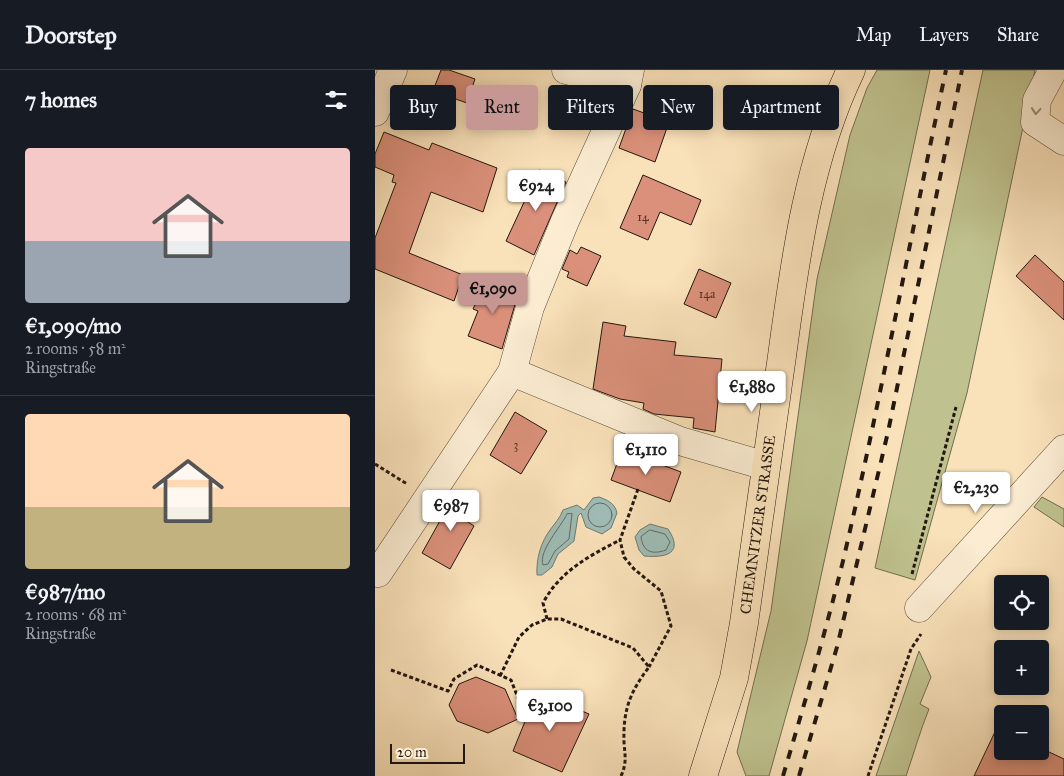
<!DOCTYPE html>
<meta charset="utf-8">
<style>
body{margin:0;font-family:"IM FELL Great Primer",serif;background:#242831;color:#f1f3f6;height:100vh;display:flex;flex-direction:column;font-size:19px;white-space:nowrap}
*{box-sizing:border-box;margin:0}
p{font-size:16px;color:#9ea1a6}
.icon{flex:none;width:28px;height:28px;fill:none;stroke:currentColor;stroke-width:2;stroke-linecap:round;stroke-linejoin:round}
.map{position:relative;flex:1;overflow:hidden}
.details{display:flex;flex-direction:column;background:#171b24;width:375px}
.details>*{flex:none}
.banner{position:absolute;left:15px;top:15px;width:475px;height:45px;display:flex;gap:10px}
.controls{position:absolute;left:619px;top:505px;display:grid;gap:10px}
.controls a{display:grid;place-items:center;width:55px;height:55px;border-radius:5px;background:#171b24;box-shadow:0 2px 12px #0003;font-size:25px}
.scale{position:absolute;left:15px;bottom:12px;width:75px;box-sizing:border-box;padding-left:5px;border:2px solid #241710;border-top:0;font-size:14px;line-height:18px;white-space:nowrap;color:#241710;-webkit-text-stroke:4px #fbecd2;paint-order:stroke}
.price{position:absolute;translate:-50% -42px;padding:0 11px;border-radius:5px;background:#fff;color:#222;font-size:16px;line-height:32px;filter:drop-shadow(0 1px 2px #0008)}
.price::after{content:'';position:absolute;left:50%;top:30px;width:15px;height:11px;margin-left:-8px;background:inherit;clip-path:polygon(0 0,100% 0,50% 100%)}
.price.current{background:#c59692;color:#111}
ul{padding:0;list-style:none}
li{display:grid;align-content:center;gap:10px;height:265px;padding:0 25px}
li+li{border-top:1px solid #363941}
li span{display:grid;place-items:center;height:155px;border-radius:5px;color:#555}
li>.icon{margin-inline-start:auto}
span .icon{width:90px;height:90px;fill:#fffc;stroke-width:1}
li b{font-size:21px}
h2{display:flex;justify-content:space-between;align-items:center;height:60px;padding:0 25px;font-size:21px}
.pill{padding:0 18px;border-radius:5px;background:#171b24;box-shadow:0 2px 12px #0003;font-size:18px;line-height:45px}
.pill.current{background:#c59692;color:#111}
header{display:flex;align-items:center;gap:30px;box-sizing:border-box;height:70px;padding:0 25px;background:#171b24;border-bottom:1px solid #363941}
header strong{font-size:24px}
nav{display:flex;gap:28px;margin-inline-start:auto;font-size:18px}
main{display:flex;flex:1;min-height:0}
.map>svg:first-child{display:block}
.green{fill:#bfc28e;stroke:#726c4f}
.water{fill:#9fbcb5;stroke:#6e7a73}
.lines{fill:none;stroke-linecap:round;stroke-linejoin:round}
.shore{stroke:#626a62;stroke-width:1}
.building{fill:#da907a;stroke:#241710}
.minor-casing{stroke:#594a3a;stroke-width:29}
.major-casing{stroke:#241710;stroke-width:29}
.path{stroke:#241710;stroke-width:3;stroke-dasharray:4 2.5;stroke-linecap:butt}
.minor{stroke:#fbecd2;stroke-width:28}
.major{stroke:#f9e1b9;stroke-width:28}
.rail{stroke:#241710;stroke-width:4;stroke-dasharray:9 9;stroke-linecap:butt}
.oneway{stroke:#9a8c7b}
.labels{text-anchor:middle;dominant-baseline:central;stroke-width:4;stroke-linejoin:round;paint-order:stroke}
.number-label{font-size:12px;fill:#52352a}
.street-label{font-size:15px;fill:#241710;stroke:#fbecd2}
</style>
<header>
<strong>Doorstep</strong>
<nav><a>Map</a><a>Layers</a><a>Share</a></nav>
</header>
<main>
<section class="details">
<h2>7 homes<svg class="icon" aria-label="filters" viewBox="0 0 24 24"><path d="M4 7h16M4 17h16"/><circle cx="9" cy="7" r="2"/><circle cx="15" cy="17" r="2"/></svg></h2>
<ul>
<li><span style="background:linear-gradient(#f6c9c9 60%,#9aa5b1 0)"><svg class="icon" aria-label="home" viewBox="0 0 24 24"><path d="M3 11l9-7 9 7M6 9v11h12V9"/></svg></span><div><b>€1,090/mo</b><p>2 rooms · 58 m²</p><p>Ringstraße</p></div></li>
<li><span style="background:linear-gradient(#ffd9b3 60%,#c2b280 0)"><svg class="icon" aria-label="home" viewBox="0 0 24 24"><path d="M3 11l9-7 9 7M6 9v11h12V9"/></svg></span><div><b>€987/mo</b><p>2 rooms · 68 m²</p><p>Ringstraße</p></div></li>
</ul>
</section>
<div class="map">
<svg width="689" height="706" viewBox="0 0 689 706">
<rect width="100%" height="100%" fill="#f9e1b9"/>
<filter id="stains"><feTurbulence type="fractalNoise" baseFrequency=".004" numOctaves="4"/><feColorMatrix values="0 0 0 0 .2 0 0 0 0 .09 0 0 0 0 .02 0 0 0 .5 -.17"/></filter>
<radialGradient id="worn" r=".72"><stop offset=".6" stop-color="#630" stop-opacity="0"/><stop offset="1" stop-color="#630" stop-opacity=".3"/></radialGradient>
<!-- green -->
<g class="green">
<polygon points="502,0 555,0 432,571 394,706 371,706 362,682 396,541 442,209 475,65 492,18"/>
<polygon points="608,0 660,0 592,323 540,510 500,498"/>
<polygon points="667,427 689,439 689,457 659,437"/>
<path d="M544 581 556 607 545 634 554 639C545 661 539 683 531 706H501Z"/>
</g>
<!-- water -->
<g class="water">
<path d="M224 427C232 430 240 433 242 443L236 458 227 464 211 457 206 443 203 446 199 471 183 484 177 497 167 505H162C161 489 166 472 175 460 180 453 185 448 188 440L202 435 209 440 218 428Z"/>
<path d="M275 454 293 459C309 483 292 488 269 486L264 480 260 467 265 460Z"/>
</g>
<g class="lines">
<!-- shore -->
<g class="shore">
<circle cx="225" cy="445" r="12"/>
<path d="M197 444 194 469 180 481 173 494 168 495C163 481 186 457 192 444Z"/>
<path d="M275 460 290 464 295 472 291 480C277 485 268 482 266 467Z"/>
</g>
</g>
<!-- building -->
<g class="building">
<polygon points="66,0 74,0 100,9 92,33 58,21"/>
<polygon points="258,39 294,52 280,92 244,78"/>
<polygon points="9,62 54,80 57,73 122,98 108,142 56,122 34,183 88,205 79,231 0,199 0,168 21,113 17,112 19,105 0,97 0,84"/>
<polygon points="164,100 191,112 159,185 131,171"/>
<polygon points="268,105 326,130 316,155 285,142 273,170 245,158"/>
<polygon points="206,177 226,186 212,216 192,207 194,202 187,199 195,180 202,184"/>
<polygon points="660,185 689,212 689,250 641,206"/>
<polygon points="324,199 356,213 341,248 309,234"/>
<polygon points="111,212 143,224 127,279 93,266 103,241 98,239"/>
<polygon points="228,252 251,256 249,266 301,272 299,285 347,289 340,362 318,358 319,348 279,344 268,339 269,333 245,329 218,319"/>
<polygon points="140,342 172,361 146,404 115,385"/>
<polygon points="247,380 306,402 295,432 236,410"/>
<polygon points="81,422 100,432 90,450 99,456 75,499 47,483"/>
<polygon points="101,607 130,619 143,649 113,663 82,651 74,635 84,614"/>
<polygon points="162,622 214,644 187,702 138,681"/>
<polygon points="628,645 628,681 672,681 689,689 689,706 599,706"/>
</g>
<g class="lines">
<defs>
<g id="minor">
<polyline points="191,0 252,15"/>
<polyline points="678,0 662,30 660,52 689,71"/>
<polyline points="0,42 18,0"/>
<polyline points="137,302 305,371 391,396"/>
<polyline points="3,503 137,302 155,237 190,151 252,15 255,0"/>
<polyline points="544,538 689,379"/>
</g>
<g id="major">
<path id="s1" d="M328 706 359 608 369 553C381 464 394 375 407 286 420 190 433 89 476 0"/>
</g>
</defs>
<!-- minor casing -->
<use href="#minor" class="minor-casing"/>
<!-- major casing -->
<use href="#major" class="major-casing"/>
<!-- path -->
<g class="path">
<polyline points="0,394 32,414"/>
<polyline points="263,419 245,470 249,487 259,499 286,521 296,556 274,597"/>
<polyline points="537,504 581,337"/>
<path d="M172 549 168 533C185 501 214 486 245 470"/>
<polyline points="16,600 73,621 79,609 102,595 136,610 145,633"/>
<path d="M125 606 144 567 157 555 172 549H186L258 578 274 597C255 622 248 640 249 672 250 686 252 693 246 706"/>
<polyline points="493,706 536,579 546,564"/>
</g>
<!-- minor -->
<use href="#minor" class="minor"/>
<!-- major -->
<use href="#major" class="major"/>
<!-- rail -->
<g class="rail">
<path d="M408 706C429 635 450 564 468 491 506 328 536 164 571 0"/>
<polyline points="424,706 462,577 513,362 587,0"/>
</g>
</g>
<!-- one-way arrows -->
<defs><path id="oneway-chevron" d="M-2-3.5L2.5 0L-2 3.5" fill="none" stroke-width="1.6" stroke-linecap="round" stroke-linejoin="round" transform="scale(1.25)"/></defs>
<use class="oneway" href="#oneway-chevron" transform="translate(661 41) rotate(95)"/>
<g class="labels">
<!-- number labels -->
<g class="number-label">
<text x="268" y="147">14</text>
<text x="332" y="224">14a</text>
<text x="141" y="375">3</text>
</g>
<!-- street labels -->
<g class="street-label">
<text stroke="none"><textPath href="#s1" startOffset="258">CHEMNITZER STRASSE</textPath></text>
</g>
</g>
<rect width="100%" height="100%" filter="url(#stains)"/>
<rect width="100%" height="100%" fill="url(#worn)"/>
</svg>
<div class="controls">
<a><svg class="icon" aria-label="locate" viewBox="0 0 24 24"><circle cx="12" cy="12" r="6"/><path d="M12 2v4M12 18v4M2 12h4M18 12h4"/></svg></a>
<a>+</a>
<a>−</a>
</div>
<div class="scale">20 m</div>
<b class="price" style="left:161px;top:142px">€924</b>
<b class="price current" style="left:118px;top:245px">€1,090</b>
<b class="price" style="left:377px;top:343px">€1,880</b>
<b class="price" style="left:271px;top:406px">€1,110</b>
<b class="price" style="left:601px;top:444px">€2,230</b>
<b class="price" style="left:76px;top:462px">€987</b>
<b class="price" style="left:175px;top:662px">€3,100</b>
<div class="banner">
<a class="pill">Buy</a>
<a class="pill current">Rent</a>
<a class="pill">Filters</a>
<a class="pill">New</a>
<a class="pill">Apartment</a>
</div>
</div>
</main>
